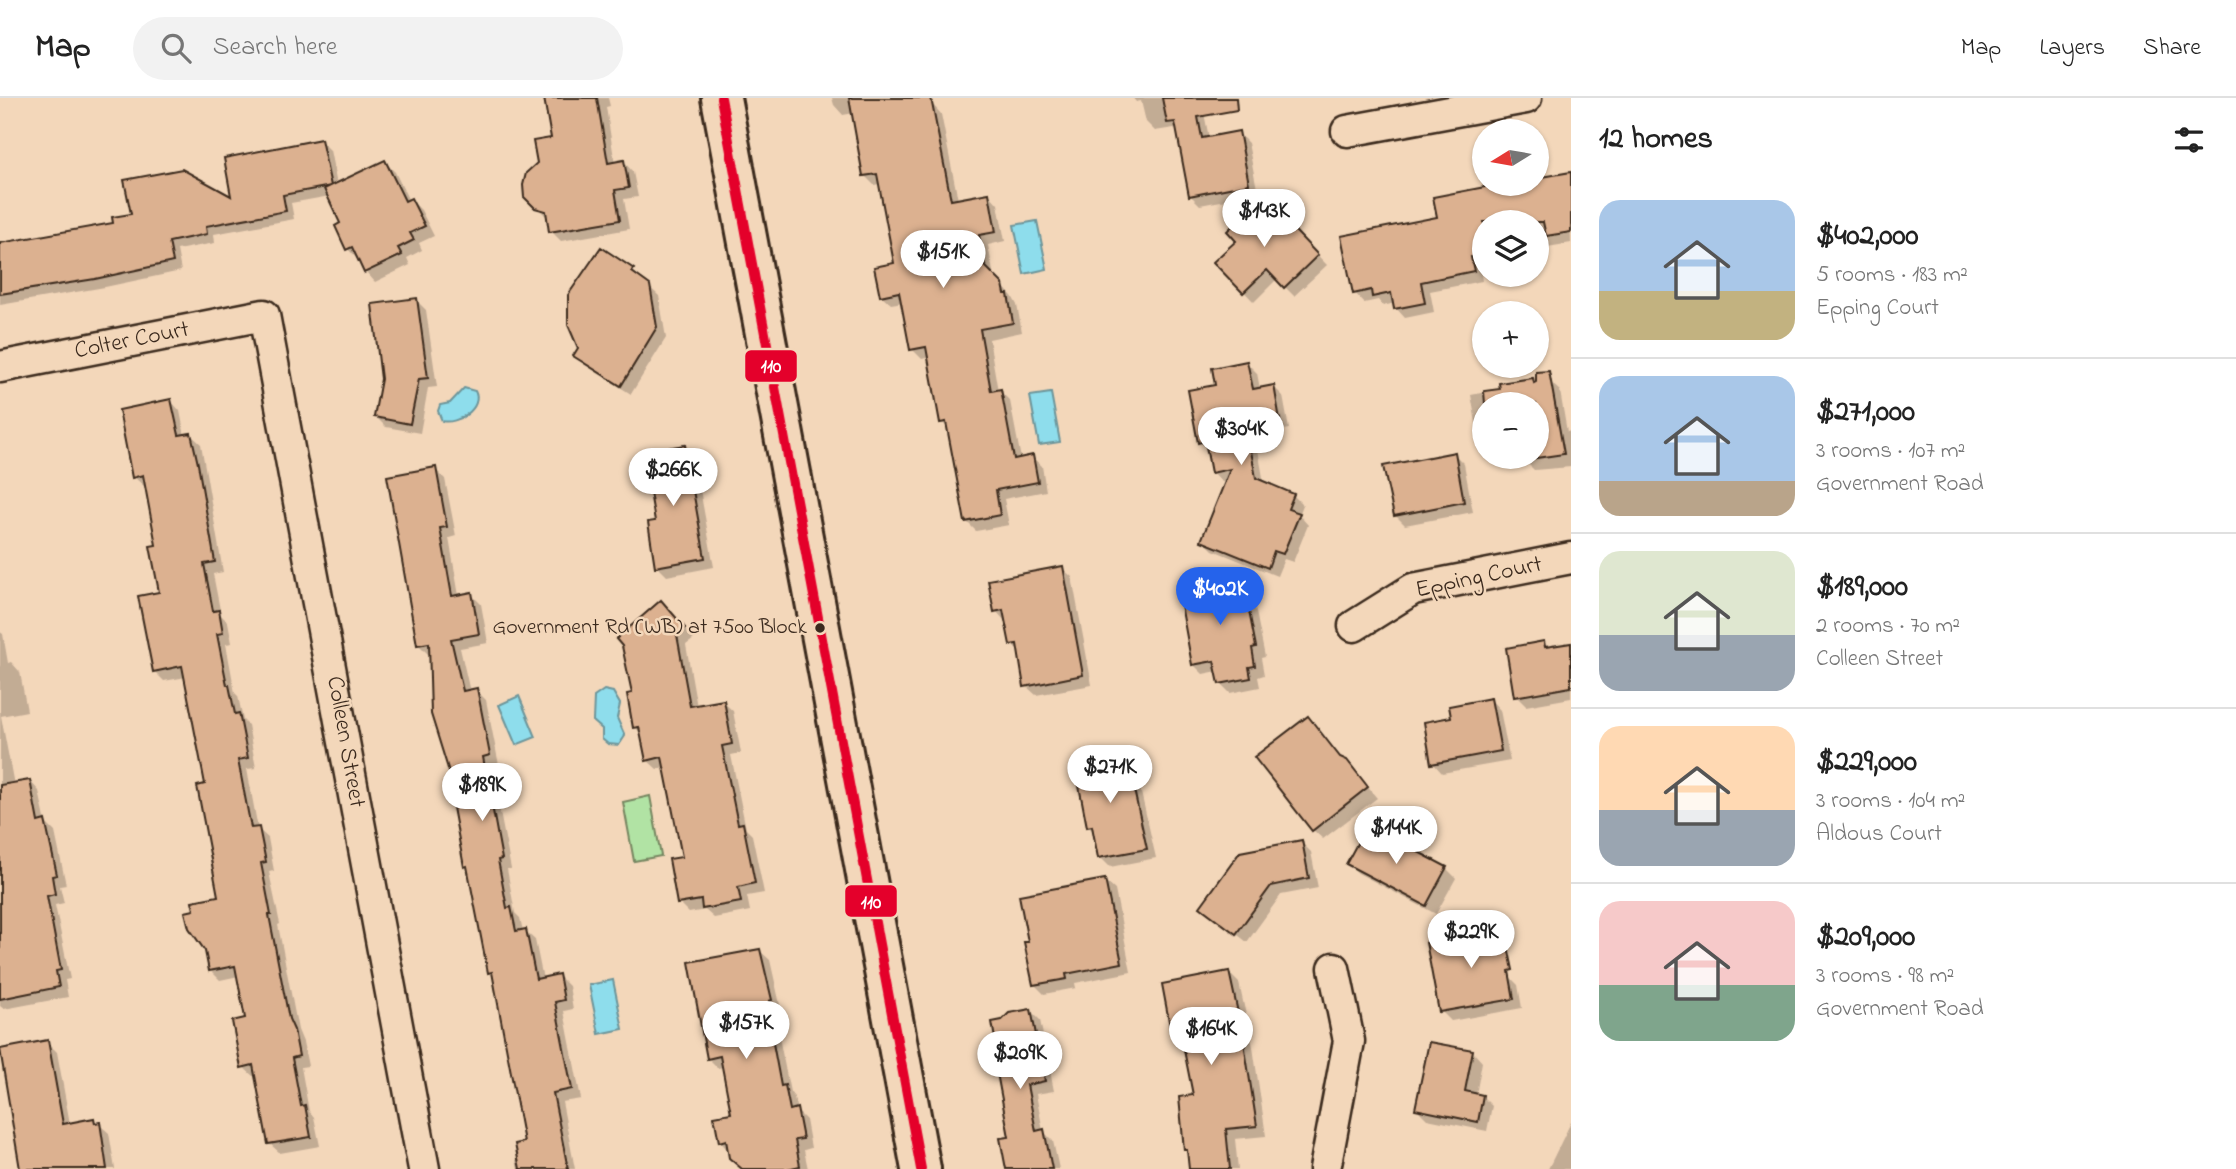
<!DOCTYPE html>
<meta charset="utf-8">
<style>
body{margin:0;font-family:"Indie Flower",sans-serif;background:#f2f2f2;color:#222;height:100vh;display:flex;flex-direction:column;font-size:26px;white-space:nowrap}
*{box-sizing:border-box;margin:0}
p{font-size:23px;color:#767676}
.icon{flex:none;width:38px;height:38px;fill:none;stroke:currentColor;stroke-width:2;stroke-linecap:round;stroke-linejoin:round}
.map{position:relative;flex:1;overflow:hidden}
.sheet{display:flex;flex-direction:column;background:#fff;width:665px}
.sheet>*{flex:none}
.needle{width:46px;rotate:259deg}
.tools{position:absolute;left:1472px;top:21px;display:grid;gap:14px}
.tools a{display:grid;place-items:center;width:77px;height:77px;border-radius:50%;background:#fff;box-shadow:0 2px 5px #0004;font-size:35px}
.price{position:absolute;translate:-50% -60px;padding:0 16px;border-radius:24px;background:#fff;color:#222;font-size:23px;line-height:46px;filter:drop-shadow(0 2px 4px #0008)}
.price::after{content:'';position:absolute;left:50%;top:42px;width:21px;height:16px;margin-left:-10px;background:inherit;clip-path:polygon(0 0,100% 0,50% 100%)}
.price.active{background:#2563eb;color:#fff}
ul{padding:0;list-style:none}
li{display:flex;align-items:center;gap:21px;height:175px;padding:0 28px}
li+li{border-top:2px solid #e0e0e0}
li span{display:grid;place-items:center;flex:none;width:196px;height:140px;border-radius:21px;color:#555}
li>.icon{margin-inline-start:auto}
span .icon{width:84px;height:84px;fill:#fffc;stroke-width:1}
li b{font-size:30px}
h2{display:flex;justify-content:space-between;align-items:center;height:84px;padding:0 28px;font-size:30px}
header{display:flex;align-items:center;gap:42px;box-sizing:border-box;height:98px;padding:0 35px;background:#fff;border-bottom:2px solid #e0e0e0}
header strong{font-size:33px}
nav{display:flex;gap:38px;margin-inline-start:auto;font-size:24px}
.search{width:490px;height:63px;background:#f2f2f2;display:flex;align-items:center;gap:18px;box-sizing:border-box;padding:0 24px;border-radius:38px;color:#767676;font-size:26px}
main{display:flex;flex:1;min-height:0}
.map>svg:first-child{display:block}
.green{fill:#b1e3a4;stroke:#768661;stroke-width:2}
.water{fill:#8eddec;stroke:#6d959a;stroke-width:2}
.shadow{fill:#0003}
.building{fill:#dcb190;stroke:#3b2a1e;stroke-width:2}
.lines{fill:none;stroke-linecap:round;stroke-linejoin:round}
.street-casing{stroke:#3b2a1e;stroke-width:35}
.secondary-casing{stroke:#3b2a1e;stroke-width:44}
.street{stroke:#f3d7ba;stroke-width:30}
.secondary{stroke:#f3d7ba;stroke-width:38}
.bus-1-casing{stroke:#f3d7ba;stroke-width:16}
.bus-1{stroke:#e4002b;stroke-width:10}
.bus-dot{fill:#3b2a1e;stroke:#f3d7ba;stroke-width:2.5}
.labels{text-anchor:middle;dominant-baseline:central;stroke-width:5;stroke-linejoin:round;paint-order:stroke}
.bus-label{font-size:22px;fill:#3b2a1e;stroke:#f3d7ba;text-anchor:end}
.street-label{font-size:24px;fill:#3b2a1e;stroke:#f3d7ba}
.line-badge{stroke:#f3d7ba;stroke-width:2.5}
.badge-label{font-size:19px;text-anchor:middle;font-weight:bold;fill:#fff}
</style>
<header>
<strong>Map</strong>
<div class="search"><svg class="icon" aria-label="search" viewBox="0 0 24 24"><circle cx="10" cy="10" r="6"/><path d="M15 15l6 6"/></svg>Search here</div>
<nav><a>Map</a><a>Layers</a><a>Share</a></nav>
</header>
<main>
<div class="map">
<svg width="1571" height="1071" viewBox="0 0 1571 1071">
<rect width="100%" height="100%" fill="#f3d7ba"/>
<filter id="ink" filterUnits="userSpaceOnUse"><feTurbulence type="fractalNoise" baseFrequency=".0143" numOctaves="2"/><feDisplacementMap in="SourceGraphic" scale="14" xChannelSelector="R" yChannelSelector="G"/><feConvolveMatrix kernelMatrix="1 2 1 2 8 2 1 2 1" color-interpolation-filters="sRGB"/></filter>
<g filter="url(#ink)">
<!-- green -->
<polygon class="green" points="650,698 661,758 634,763 623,704"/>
<!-- water -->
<g class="water">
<polygon points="1037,123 1047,171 1024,176 1014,127"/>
<path d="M464 290 475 293C484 310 457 327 442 323L438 313 440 307 450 305Z"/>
<polygon points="1051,295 1060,344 1039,347 1030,298"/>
<polygon points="604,592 613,594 620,606 617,620 625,638 619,647 608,646 602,641 602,631 593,623 594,599"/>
<polygon points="519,598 536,639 516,647 499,607"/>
<polygon points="613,882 623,931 599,936 589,887"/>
</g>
<!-- shadow -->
<g class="shadow">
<polygon points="544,0 608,0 610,8 606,9 615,66 624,64 633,74 638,99 624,101 629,131 561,143 551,133 548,120 526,98 539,66 553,41"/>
<polygon points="832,0 931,0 933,7 941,16 958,102 989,96 998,106 1005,143 988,147 994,179 1012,198 1017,207 1022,234 989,241 998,293 1000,293 1010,303 1021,361 1032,359 1042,368 1046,393 1004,401 1009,427 976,433 966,423 950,332 942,324 930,259 922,261 912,251 903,204 891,206 881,197 896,167 880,86 874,87 865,78 854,15 843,17 834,7"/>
<polygon points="1133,0 1201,0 1209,40 1238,35 1248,45 1258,96 1200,107 1190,97 1179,34 1174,30 1155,33 1146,24 1141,3 1136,4"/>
<polygon points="321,43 330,52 337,87 385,64 395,74 409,103 411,102 421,112 434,138 419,145 422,152 407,160 410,167 375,184 366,174 359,160 357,161 348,151 343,126 330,98 291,105 294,121 214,136 215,145 177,152 181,173 105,189 0,207 0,147 115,127 234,101"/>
<polygon points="1569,76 1571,145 1536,151 1536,124 1484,124 1484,168 1480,168 1482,183 1430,193 1434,214 1405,220 1396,210 1395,205 1383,208 1378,202 1364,205 1355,195 1439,120 1485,90 1513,86 1536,86"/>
<polygon points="1263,101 1327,167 1294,198 1277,181 1254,204 1216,164 1238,143"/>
<polygon points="602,151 633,173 659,198 666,240 631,296 585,267 575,258 580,250"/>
<polygon points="416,202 426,212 437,289 428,290 420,335 386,329 376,319"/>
<polygon points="1247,265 1257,275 1260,291 1273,288 1283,298 1289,331 1261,336 1263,345 1257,346 1264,385 1293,397 1303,407 1299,417 1308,427 1293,464 1284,461 1277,478 1213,452 1203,442 1228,383 1222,384 1213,374 1209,353 1200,344 1217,289"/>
<polygon points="1532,281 1537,286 1550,284 1560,293 1567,334 1571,333 1571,369 1534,372 1524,362 1524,359 1536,359 1536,306 1484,306 1484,351 1480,347 1471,297 1502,291"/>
<polygon points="171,303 180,313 185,338 191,337 201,346 223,474 213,476 221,517 228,524 232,545 226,546 235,595 238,598 243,622 248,627 256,670 247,671 258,731 268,740 274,773 269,774 280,826 278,827 298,932 303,944 308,968 301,969 309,1013 314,1019 320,1048 280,1055 270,1046 257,978 253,978 243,969 247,922 239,878 220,882 210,872 220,800 207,688 186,579 164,583 154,573 161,495 158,449 147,388 144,388 134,379"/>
<polygon points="684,349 694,358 714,469 667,478 657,468 657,424"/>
<polygon points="1454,356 1464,366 1473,414 1405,427 1395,417"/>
<polygon points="435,371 445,381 456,438 449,440 459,498 471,496 481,506 488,545 460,550 470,594 476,592 486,602 499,667 491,668 511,771 507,771 515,815 520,820 523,833 525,833 535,842 543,881 559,878 569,888 573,911 564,913 581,1001 562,1004 575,1071 518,1071 516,1062 520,1061 526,1046 494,878 490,874 469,771 466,768 461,705 431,556 428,556 418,546"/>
<polygon points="1062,470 1072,479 1092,587 1036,597 1026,588 1020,555 1011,546 1005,523 996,513"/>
<polygon points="1242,479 1251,489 1265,559 1261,560 1264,577 1258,579 1260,589 1230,595 1220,585 1218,573 1203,576 1194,567"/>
<polygon points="671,514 694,541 686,547 697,609 723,604 733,613 741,655 731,657 746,731 752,737 764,795 747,798 750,813 714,820 705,812 689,815 679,805 684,760 666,670 657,671 647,662 643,637 635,629 634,596"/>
<polygon points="0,534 3,536 8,565 11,564 20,574 27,613 1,618 14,687 30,683 39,693 46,725 55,734 66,787 60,788 64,805 55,807 70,881 65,882 68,899 4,911 0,908"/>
<polygon points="1543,545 1549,550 1571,547 1571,600 1526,608 1516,598"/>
<polygon points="1491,602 1500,612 1510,663 1442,675 1433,665 1453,621"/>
<polygon points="1308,620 1377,700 1323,741 1313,732"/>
<polygon points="1119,655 1129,665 1132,682 1140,690 1156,760 1110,769 1100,759 1095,735 1088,728"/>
<polygon points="1301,744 1311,754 1318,790 1281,797 1247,844 1202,809"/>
<polygon points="1348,766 1446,770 1456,780 1436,816 1358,775"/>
<polygon points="1105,783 1115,792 1131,874 1075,885 1076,890 1044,896 1034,886"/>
<polygon points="760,853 770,862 781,911 778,912 782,933 778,934 790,994 794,999 797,1013 806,1022 811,1050 804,1052 808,1071 743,1071 720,1043 733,1016 723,969 718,970 708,960"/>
<polygon points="1229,875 1239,885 1253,949 1266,1038 1235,1041 1238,1071 1191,1071 1189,1054 1186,1051 1195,999 1183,943 1173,933"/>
<polygon points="1508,877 1518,887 1522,910 1451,923 1441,913"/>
<polygon points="1030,912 1040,922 1054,993 1036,996 1043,1033 1053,1043 1059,1071 1007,1071 1011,1040 1003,976 1003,923"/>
<polygon points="47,944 57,954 70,1026 94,1022 109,1035 115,1071 21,1071"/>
<polygon points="1473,954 1482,964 1476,997 1482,998 1492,1008 1487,1033 1427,1021 1417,1011"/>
<polygon points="1571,1024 1571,1071 1548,1071"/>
</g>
<!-- building -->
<g class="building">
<polygon points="544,0 597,0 608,65 624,62 629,90 615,92 620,122 549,134 546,113 535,110 524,99 523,87 526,75 537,65 533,43 551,40"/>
<polygon points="849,0 931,0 951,102 989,95 996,134 979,137 985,168 1003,186 1005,196 1008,196 1013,225 980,231 991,293 1001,291 1014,361 1033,357 1038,384 996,392 1000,417 965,424 946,324 940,325 926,249 910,252 899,194 880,198 874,169 894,165 877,76 863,78"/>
<polygon points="1162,0 1236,0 1237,12 1198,19 1202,40 1239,33 1249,86 1189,98 1175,24 1167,25"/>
<polygon points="321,41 331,88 283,97 286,113 206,128 207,136 169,144 173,164 95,181 0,196 0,145 113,125 112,119 131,116 124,82 182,71 231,98 224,60"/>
<polygon points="385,62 405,103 411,100 425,128 410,135 414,142 398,150 402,157 364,175 352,149 346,152 335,128 340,125 324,91"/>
<polygon points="1571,74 1571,134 1546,138 1543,124 1484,124 1484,156 1471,159 1474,173 1421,184 1425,205 1394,211 1391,195 1372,199 1371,192 1353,196 1341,138 1437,119 1433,99 1485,89 1484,86 1536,86 1536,80"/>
<polygon points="1263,99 1318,157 1284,190 1267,172 1243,195 1213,164 1236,143 1227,133"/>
<polygon points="601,149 634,171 632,174 650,187 657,229 621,288 573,258 578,250 568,227 568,197"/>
<polygon points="417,200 428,280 419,281 410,326 374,319 381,281 372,206"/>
<polygon points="1247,263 1253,291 1274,287 1280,322 1253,327 1254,335 1248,337 1256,380 1294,396 1288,411 1300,415 1283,456 1274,453 1268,470 1201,443 1230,371 1211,375 1205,343 1198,345 1188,292 1215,287 1212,270"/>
<polygon points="1549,273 1564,356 1536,360 1536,306 1485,306 1484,293 1500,291 1499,285 1533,280 1534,285 1536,284 1536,274"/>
<polygon points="171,301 179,337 191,335 198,366 215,464 204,466 213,513 219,512 223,535 217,536 227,587 229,587 235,616 239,615 248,660 238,662 251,730 259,729 266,764 261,765 271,817 269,817 289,921 294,932 299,958 292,960 301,1008 305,1007 311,1039 268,1046 253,967 241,970 232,923 245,920 235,868 209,873 205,853 189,830 185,814 194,812 192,803 218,798 197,688 205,686 182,568 153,574 138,498 159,494 150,448 156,447 143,377 132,380 119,312"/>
<polygon points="685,347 705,460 655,469 648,424 655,423 643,354"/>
<polygon points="1455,354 1464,404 1394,418 1383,368"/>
<polygon points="436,369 447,429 440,430 452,498 472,494 479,536 451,541 463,593 477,590 490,657 483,659 502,761 498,762 507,810 511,809 516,833 526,831 536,881 559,876 564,902 555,904 572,991 553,995 568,1071 520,1071 515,1046 524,1044 492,874 488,875 467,768 464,769 452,704 458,703 431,616 429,545 417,547 387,378"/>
<polygon points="1063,468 1083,577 1024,589 1017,546 1010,547 1003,512 994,514 988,482"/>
<polygon points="1242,477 1256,549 1252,550 1255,568 1249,569 1251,580 1219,586 1214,563 1192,567 1180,501 1186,500 1183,488"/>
<polygon points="661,502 685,530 677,537 690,608 724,602 732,646 722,648 738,726 743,725 755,785 738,789 741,804 702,811 701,802 677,806 669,761 682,759 662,659 646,663 639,629 633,630 627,596 632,595 622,548 616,541"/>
<polygon points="1544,543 1545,549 1571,545 1571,589 1514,599 1506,550"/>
<polygon points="1491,600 1501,653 1431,666 1424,624 1451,619 1449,608"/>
<polygon points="1308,618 1340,659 1347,662 1368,689 1312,733 1254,659"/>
<polygon points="1120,653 1125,679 1131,678 1147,751 1098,760 1092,728 1087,729 1074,662"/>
<polygon points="30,682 38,724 45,722 57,777 52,778 55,796 47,798 61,872 56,873 59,889 0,901 0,687"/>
<polygon points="1367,727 1447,769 1426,808 1346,766"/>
<polygon points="1302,742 1309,780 1271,788 1236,836 1200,809 1240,754"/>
<polygon points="1105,781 1122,865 1066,876 1067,881 1033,887 1024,844 1028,844 1019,797"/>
<polygon points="1496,831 1498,841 1506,839 1513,872 1509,873 1514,901 1439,914 1426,844"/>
<polygon points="760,851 772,902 769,903 773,923 769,924 781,988 785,987 790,1012 797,1010 803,1041 795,1042 800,1068 787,1071 742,1071 729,1060 726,1042 719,1044 714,1018 731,1015 720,958 707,961 689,864"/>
<polygon points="1229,873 1243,938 1257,1028 1226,1031 1230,1071 1189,1071 1187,1052 1184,1052 1179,999 1193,997 1180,932 1171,934 1162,886"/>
<polygon points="1031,911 1045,983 1027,987 1036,1033 1044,1031 1052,1071 1006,1071 1000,1040 1009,1039 997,975 1001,975 992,924 1002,922 1009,915"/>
<polygon points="48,942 63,1026 94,1020 95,1025 100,1024 107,1071 20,1071 0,951"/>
<polygon points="1429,944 1473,952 1465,993 1483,997 1478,1024 1415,1011"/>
</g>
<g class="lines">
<defs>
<g id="street">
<polyline points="1347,33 1526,0"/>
<polyline points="0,269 264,217 424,1071"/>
<polyline points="1354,528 1413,491 1571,460"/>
<polyline points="1325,1071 1349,943 1334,870"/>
</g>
<polyline id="secondary" points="721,0 921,1071"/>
</defs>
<!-- street casing -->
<use href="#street" class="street-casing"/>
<!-- secondary casing -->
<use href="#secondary" class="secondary-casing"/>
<!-- street -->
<use href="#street" class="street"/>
<!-- secondary -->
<use href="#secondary" class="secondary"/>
<defs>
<polyline id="bus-1" points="721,0 921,1071"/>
</defs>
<!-- bus-1 casing -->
<use href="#bus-1" class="bus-1-casing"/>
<!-- bus-1 -->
<use href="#bus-1" class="bus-1"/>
</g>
</g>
<!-- markers -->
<circle class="bus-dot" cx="820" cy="530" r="6"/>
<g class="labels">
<!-- bus labels -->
<g class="bus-label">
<text x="807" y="530">Government Rd (WB) at 7500 Block</text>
</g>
<!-- street labels -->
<g class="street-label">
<text transform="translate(132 243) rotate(-11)">Colter Court</text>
<text transform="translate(1479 480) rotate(-12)">Epping Court</text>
<text transform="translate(345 644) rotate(80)">Colleen Street</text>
</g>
</g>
<g class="line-badge">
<rect x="744" y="251" width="54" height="34" rx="7" fill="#e4002b"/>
<rect x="844" y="786" width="54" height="34" rx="7" fill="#e4002b"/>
</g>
<g class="badge-label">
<text x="771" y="274">110</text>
<text x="871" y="810">110</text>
</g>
</svg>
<div class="tools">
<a><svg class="needle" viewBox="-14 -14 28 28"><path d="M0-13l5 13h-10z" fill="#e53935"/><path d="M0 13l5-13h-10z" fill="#767676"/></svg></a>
<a><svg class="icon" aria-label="layers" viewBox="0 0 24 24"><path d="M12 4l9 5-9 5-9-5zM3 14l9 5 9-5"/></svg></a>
<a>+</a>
<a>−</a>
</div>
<b class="price" style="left:1264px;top:151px">$143K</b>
<b class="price" style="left:943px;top:192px">$151K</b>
<b class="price" style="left:1241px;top:369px">$304K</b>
<b class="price" style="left:673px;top:410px">$266K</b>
<b class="price active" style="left:1220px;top:529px">$402K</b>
<b class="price" style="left:1110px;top:707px">$271K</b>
<b class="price" style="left:482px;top:725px">$189K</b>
<b class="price" style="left:1396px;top:768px">$144K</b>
<b class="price" style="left:1471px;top:872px">$229K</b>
<b class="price" style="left:746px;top:963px">$157K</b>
<b class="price" style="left:1211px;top:969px">$164K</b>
<b class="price" style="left:1020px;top:993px">$209K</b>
</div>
<section class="sheet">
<h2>12 homes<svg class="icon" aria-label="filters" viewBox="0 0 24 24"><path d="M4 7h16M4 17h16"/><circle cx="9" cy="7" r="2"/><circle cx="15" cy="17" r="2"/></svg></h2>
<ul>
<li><span style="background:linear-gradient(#a9c7e8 65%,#c2b280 0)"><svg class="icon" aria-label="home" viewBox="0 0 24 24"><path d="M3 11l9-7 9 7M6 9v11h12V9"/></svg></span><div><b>$402,000</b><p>5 rooms · 183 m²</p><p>Epping Court</p></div></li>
<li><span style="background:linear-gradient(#a9c7e8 75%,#b9a48a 0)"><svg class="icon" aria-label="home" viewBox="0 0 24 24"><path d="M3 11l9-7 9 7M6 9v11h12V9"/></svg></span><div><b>$271,000</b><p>3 rooms · 107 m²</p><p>Government Road</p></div></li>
<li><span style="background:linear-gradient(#dfe7d0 60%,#9aa5b1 0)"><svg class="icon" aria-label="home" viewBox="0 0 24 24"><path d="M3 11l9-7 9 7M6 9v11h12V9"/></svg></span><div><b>$189,000</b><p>2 rooms · 70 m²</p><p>Colleen Street</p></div></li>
<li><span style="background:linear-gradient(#ffd9b3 60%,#9aa5b1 0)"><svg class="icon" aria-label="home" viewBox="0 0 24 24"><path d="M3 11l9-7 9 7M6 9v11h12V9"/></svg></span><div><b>$229,000</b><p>3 rooms · 104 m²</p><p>Aldous Court</p></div></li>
<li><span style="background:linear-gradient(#f6c9c9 60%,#7fa58c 0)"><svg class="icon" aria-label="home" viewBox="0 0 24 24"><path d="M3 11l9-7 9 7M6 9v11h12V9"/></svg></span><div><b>$209,000</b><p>3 rooms · 98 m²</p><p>Government Road</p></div></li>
</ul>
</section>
</main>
